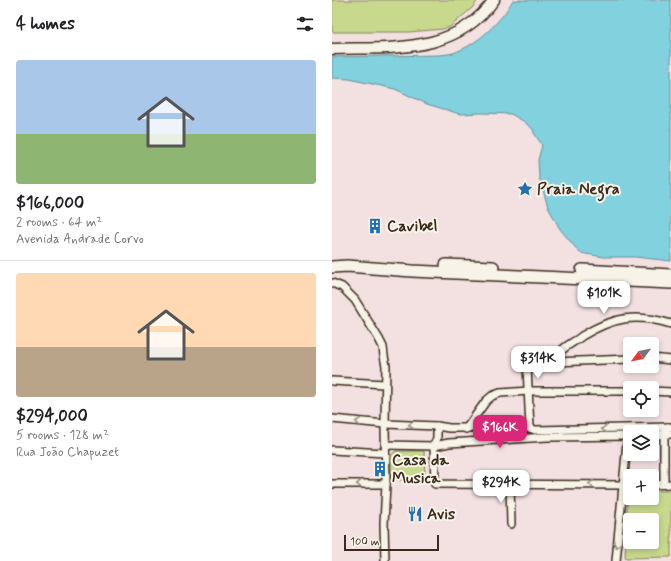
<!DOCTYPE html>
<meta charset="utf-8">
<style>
body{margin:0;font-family:Mynerve,sans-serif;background:#f2f2f2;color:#202124;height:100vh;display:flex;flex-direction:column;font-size:15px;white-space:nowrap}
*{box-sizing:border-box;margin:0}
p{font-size:13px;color:#757577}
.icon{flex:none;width:22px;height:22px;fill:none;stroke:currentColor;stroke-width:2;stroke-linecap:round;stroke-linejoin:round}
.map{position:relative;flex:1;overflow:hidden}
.side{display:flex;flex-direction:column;background:#fff;width:332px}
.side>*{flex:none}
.needle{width:26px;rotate:238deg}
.controls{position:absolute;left:291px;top:337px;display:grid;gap:8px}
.controls a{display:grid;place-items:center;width:36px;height:36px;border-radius:4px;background:#fff;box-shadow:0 2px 6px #0003;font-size:20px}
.scale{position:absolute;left:12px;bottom:10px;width:95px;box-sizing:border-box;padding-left:4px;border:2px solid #3b2a1e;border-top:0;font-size:11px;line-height:14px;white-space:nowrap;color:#3b2a1e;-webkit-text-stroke:3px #f7f3e8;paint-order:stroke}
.price{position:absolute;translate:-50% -34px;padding:0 9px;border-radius:8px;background:#fff;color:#222;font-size:13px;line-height:26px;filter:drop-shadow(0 1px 2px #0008)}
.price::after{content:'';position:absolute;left:50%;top:24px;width:12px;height:9px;margin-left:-6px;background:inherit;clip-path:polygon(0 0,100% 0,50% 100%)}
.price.active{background:#db2777;color:#fff}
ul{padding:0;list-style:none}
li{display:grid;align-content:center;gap:8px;height:212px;padding:0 16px}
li+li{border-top:1px solid #e0e0e0}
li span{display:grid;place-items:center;height:124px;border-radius:4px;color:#555}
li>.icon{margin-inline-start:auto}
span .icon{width:72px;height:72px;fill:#fffc;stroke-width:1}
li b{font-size:17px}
h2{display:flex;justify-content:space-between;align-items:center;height:48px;padding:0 16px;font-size:17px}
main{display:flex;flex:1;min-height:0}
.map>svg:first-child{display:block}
.green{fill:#c8d98d;stroke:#828256;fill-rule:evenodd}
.water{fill:#82d1de;stroke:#668e91}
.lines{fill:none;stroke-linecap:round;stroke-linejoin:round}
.minor-casing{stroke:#3b2a1e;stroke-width:10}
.secondary-casing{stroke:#3b2a1e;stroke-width:13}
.primary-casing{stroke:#3b2a1e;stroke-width:14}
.minor{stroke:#f7f3e8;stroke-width:7}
.secondary{stroke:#f7f3e8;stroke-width:10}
.primary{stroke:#f7f3e8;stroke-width:11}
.oneway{stroke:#998e83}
.labels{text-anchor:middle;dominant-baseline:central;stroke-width:4;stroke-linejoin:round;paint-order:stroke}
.poi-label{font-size:16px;font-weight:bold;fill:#3b2a1e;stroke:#f7f3e8;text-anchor:start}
</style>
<main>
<section class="side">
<h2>4 homes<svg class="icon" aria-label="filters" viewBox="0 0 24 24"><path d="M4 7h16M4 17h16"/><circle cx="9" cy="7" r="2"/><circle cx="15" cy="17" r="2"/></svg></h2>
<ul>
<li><span style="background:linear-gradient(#a9c7e8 60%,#8fb573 0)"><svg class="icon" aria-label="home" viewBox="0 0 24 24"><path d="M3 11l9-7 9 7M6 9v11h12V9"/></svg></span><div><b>$166,000</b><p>2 rooms · 64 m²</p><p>Avenida Andrade Corvo</p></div></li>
<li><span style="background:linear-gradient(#ffd9b3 60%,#b9a48a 0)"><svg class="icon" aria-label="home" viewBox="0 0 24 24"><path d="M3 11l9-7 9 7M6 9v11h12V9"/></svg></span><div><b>$294,000</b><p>5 rooms · 128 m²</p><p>Rua João Chapuzet</p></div></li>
</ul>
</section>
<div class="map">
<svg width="339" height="561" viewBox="0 0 339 561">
<rect width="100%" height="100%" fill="#f3e1e2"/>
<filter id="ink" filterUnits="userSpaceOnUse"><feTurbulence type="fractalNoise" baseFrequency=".025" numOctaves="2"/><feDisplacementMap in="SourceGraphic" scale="8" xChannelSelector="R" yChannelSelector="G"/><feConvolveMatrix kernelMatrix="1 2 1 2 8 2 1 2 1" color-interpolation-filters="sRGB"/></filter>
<g filter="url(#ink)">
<!-- green -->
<g class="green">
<polygon points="0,0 146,0 141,7 118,27 111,29 77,32 0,32"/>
<polygon points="64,451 92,451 93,480 59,480 59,455"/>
<path d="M296 491H298V498H320V491H339V557L293 558ZM298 520H320V542H298Z"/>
</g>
<!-- water -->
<path class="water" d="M181 0H339V261L303 257H272L248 253 228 229 216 207 207 177 206 160 210 145 202 133 201 129 191 121 179 114 149 113 128 114 95 104 63 89 17 79 0 78V57L106 55C110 55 116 54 121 53 145 45 169 22 181 0Z"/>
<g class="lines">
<defs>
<g id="minor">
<polyline points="0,283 10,287 23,300 47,339 51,347 52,356 54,366 53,424 54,484 52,524 53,561"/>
<polyline points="320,358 339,360"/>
<path d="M223 362C225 358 227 353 229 351 235 345 244 341 250 336 281 317 304 313 339 324"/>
<polyline points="0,381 53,384"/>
<polyline points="320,391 339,392"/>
<polyline points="0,419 53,424 105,426 117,428 198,428 203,430 339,427"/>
<polyline points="105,426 105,438 102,446 103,484 298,485"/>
<polyline points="198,428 195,367 197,363 298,359"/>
<polyline points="134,429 154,401 160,396 168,393 197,391 298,391"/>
<polyline points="320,435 339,434"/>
<polyline points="53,445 102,446 117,443 215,437 298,436"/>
<polyline points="0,450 53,453"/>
<polyline points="0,484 54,484"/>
<polyline points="178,484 179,524"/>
<polyline points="332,484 332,434 336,427"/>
<polyline points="320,485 339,484"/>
<polyline points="284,561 296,432"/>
</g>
<path id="secondary" d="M0 49C60 47 122 55 162 0"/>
<g id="primary">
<polyline points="114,265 161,267"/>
<polyline points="0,267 15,266 80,271 339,283"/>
<polyline points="250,270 339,275"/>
</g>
</defs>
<!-- minor casing -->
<use href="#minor" class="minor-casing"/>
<!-- secondary casing -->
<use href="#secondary" class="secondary-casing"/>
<!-- primary casing -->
<use href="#primary" class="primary-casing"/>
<!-- minor -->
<use href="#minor" class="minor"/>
<!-- secondary -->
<use href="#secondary" class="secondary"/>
<!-- primary -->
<use href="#primary" class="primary"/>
</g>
<!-- one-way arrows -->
<defs><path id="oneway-chevron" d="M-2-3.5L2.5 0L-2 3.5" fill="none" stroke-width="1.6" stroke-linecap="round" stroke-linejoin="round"/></defs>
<g class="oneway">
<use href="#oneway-chevron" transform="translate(26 422) rotate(-175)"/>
<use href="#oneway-chevron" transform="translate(79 425) rotate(-178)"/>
<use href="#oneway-chevron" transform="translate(272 429) rotate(179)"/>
<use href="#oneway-chevron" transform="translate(27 484) rotate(179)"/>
<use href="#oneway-chevron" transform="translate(259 484) rotate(-179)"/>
<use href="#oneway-chevron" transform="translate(285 545) rotate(95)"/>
</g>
</g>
<!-- icons -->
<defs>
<symbol id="sight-bare" viewBox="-9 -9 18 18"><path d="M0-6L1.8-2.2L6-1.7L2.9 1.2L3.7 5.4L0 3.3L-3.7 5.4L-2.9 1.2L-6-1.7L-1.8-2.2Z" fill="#1f6fb2" stroke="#f7f3e8" stroke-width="2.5" paint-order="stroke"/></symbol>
<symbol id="building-bare" viewBox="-9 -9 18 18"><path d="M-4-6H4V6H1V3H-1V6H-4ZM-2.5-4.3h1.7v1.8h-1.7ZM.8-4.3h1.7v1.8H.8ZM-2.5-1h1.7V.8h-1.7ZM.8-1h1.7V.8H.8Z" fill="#1f6fb2" stroke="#f7f3e8" stroke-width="2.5" paint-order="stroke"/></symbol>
<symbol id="restaurant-bare" viewBox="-9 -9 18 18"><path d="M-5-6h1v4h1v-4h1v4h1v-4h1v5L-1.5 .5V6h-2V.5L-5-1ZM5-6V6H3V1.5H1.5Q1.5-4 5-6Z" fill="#1f6fb2" stroke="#f7f3e8" stroke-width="2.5" paint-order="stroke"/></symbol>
</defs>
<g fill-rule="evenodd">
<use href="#sight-bare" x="182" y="178" width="22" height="22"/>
<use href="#building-bare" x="32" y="215" width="22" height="22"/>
<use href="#building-bare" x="37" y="458" width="22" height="22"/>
<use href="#restaurant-bare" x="72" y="503" width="22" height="22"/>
</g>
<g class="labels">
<!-- poi labels -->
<g class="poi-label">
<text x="205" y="189">Praia Negra</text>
<text x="55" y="226">Cavibel</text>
<text x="60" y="460">Casa da<tspan x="60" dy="18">Musica</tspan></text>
<text x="95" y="514">Avis</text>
</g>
</g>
</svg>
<div class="controls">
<a><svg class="needle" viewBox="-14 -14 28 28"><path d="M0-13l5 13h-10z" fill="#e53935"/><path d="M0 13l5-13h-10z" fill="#757577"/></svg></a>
<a><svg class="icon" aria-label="locate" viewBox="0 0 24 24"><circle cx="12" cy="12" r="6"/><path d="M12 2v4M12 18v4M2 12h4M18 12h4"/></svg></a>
<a><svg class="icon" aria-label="layers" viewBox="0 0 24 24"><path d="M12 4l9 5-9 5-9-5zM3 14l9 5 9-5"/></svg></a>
<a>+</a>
<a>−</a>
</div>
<div class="scale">100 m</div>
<b class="price" style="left:272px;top:315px">$101K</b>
<b class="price" style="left:206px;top:380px">$314K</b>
<b class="price active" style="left:168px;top:449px">$166K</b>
<b class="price" style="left:169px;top:504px">$294K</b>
</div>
</main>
